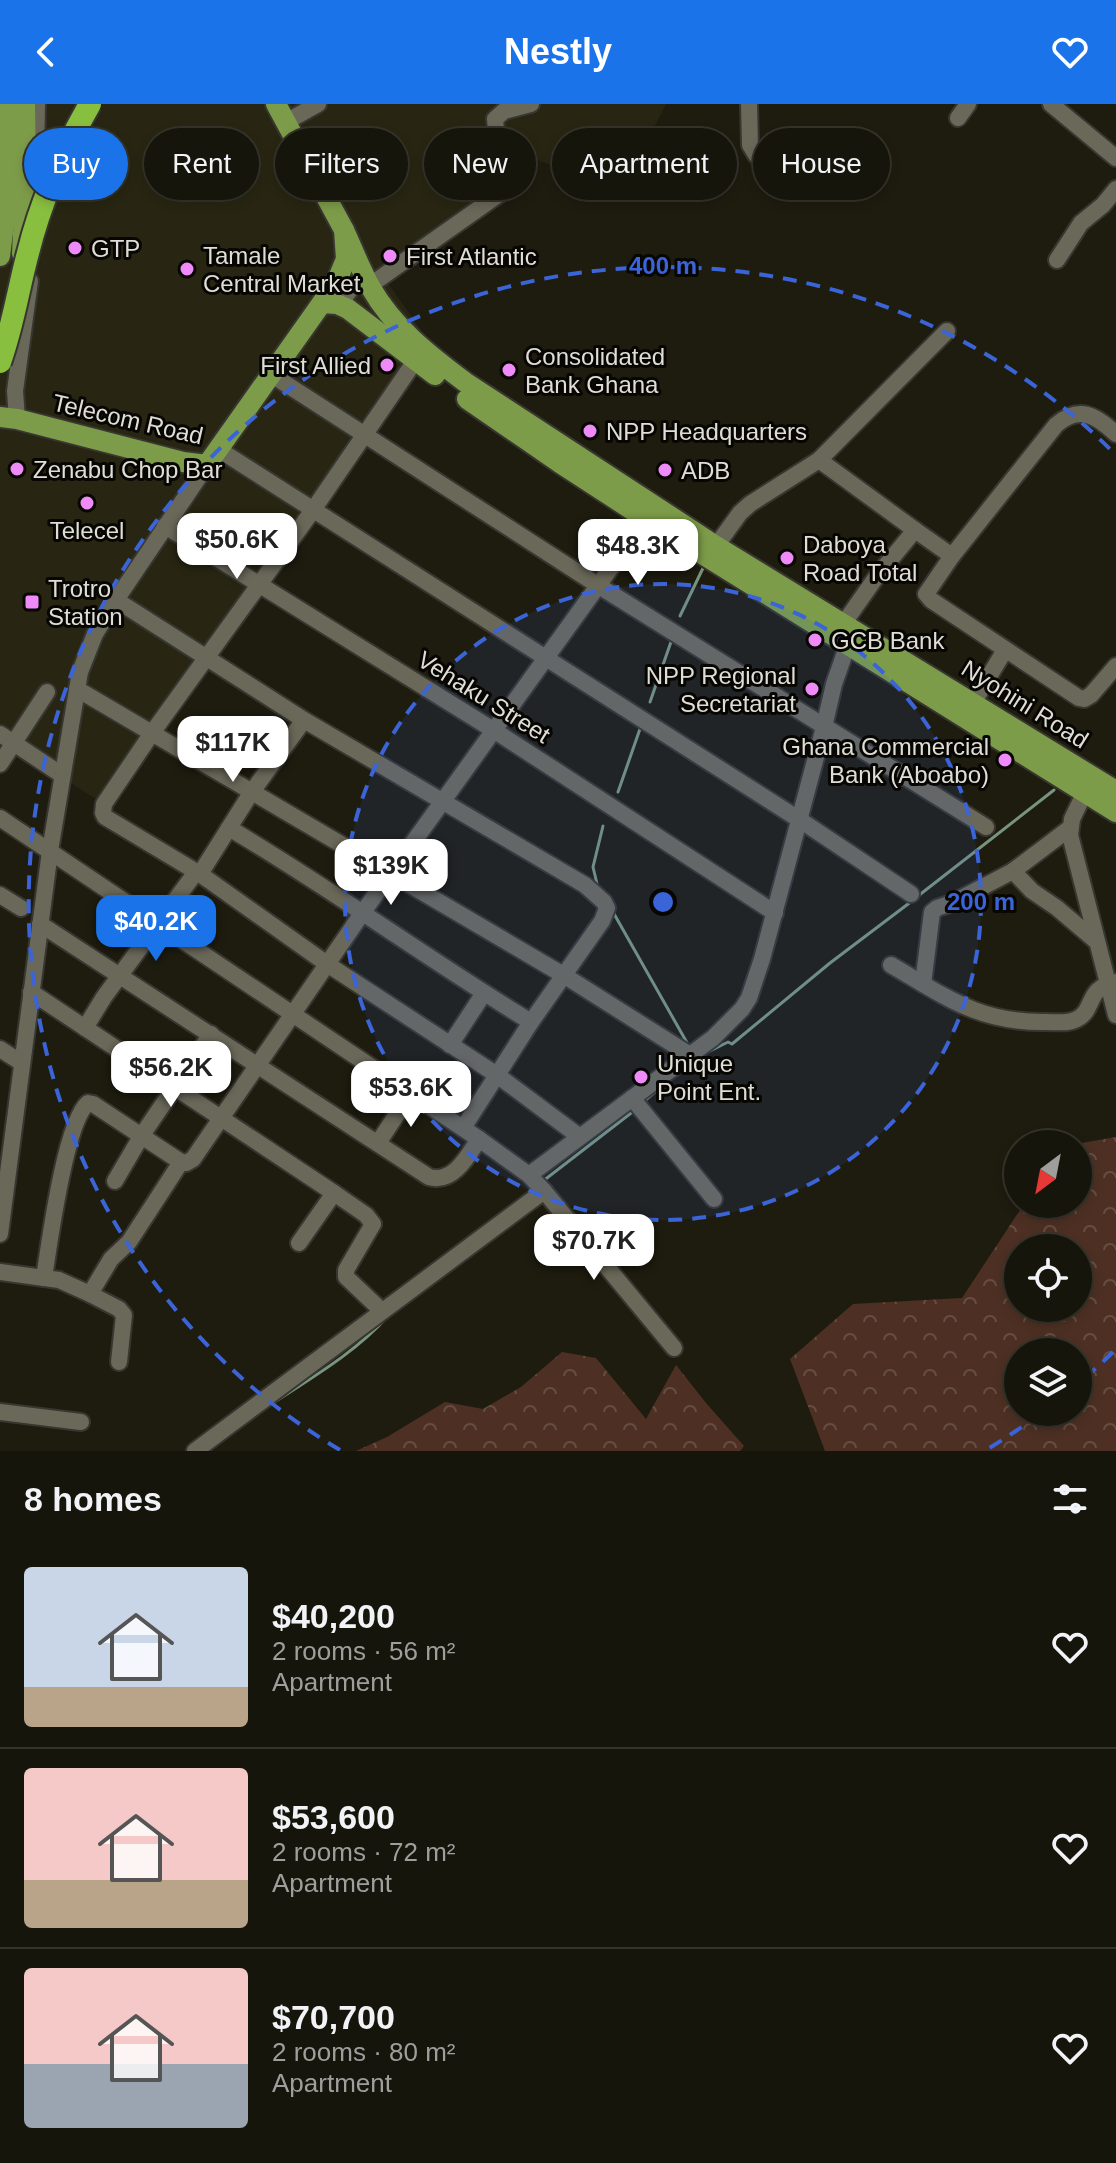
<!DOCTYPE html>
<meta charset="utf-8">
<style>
body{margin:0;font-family:Helvetica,sans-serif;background:#1f1e14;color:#f1f3f6;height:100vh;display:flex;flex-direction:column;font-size:30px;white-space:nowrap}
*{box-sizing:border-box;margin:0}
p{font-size:26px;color:#9e9f9d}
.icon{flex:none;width:44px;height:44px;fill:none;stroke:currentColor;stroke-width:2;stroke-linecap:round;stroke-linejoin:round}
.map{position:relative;height:1347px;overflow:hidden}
.side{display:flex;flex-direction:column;background:#16150b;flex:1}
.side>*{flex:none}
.hud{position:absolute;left:24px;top:24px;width:1068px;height:72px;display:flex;gap:16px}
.needle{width:52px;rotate:212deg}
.fabs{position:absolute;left:1004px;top:1026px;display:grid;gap:16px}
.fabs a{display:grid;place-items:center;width:88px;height:88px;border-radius:50%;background:#16150b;box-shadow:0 4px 12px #0003,0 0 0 2px #35342c;font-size:40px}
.price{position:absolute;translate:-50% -68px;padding:0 18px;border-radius:16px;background:#fff;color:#222;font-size:26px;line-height:52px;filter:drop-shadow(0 2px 4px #0008)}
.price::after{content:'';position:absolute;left:50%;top:48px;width:24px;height:18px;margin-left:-12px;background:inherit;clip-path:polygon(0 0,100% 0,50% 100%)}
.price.on{background:#1a73e8;color:#fff}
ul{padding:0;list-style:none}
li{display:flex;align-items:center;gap:24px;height:200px;padding:0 24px}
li+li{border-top:2px solid #35342c}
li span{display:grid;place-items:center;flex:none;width:224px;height:160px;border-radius:8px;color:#555}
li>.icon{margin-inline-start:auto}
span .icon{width:96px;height:96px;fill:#fffc;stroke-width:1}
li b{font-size:34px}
h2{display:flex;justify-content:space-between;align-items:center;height:96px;padding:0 24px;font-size:34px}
.tag{padding:0 28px;border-radius:36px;background:#16150b;box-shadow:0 4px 12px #0003,0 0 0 2px #35342c;font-size:28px;line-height:72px}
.tag.on{background:#1a73e8;color:#fff}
header{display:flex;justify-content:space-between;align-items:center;height:104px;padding:0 24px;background:#1a73e8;color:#fff;font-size:36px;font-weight:700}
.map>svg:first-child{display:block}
.built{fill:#282612}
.forest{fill:url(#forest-crowns);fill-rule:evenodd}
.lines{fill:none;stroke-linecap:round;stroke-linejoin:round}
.stream{stroke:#779481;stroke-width:3}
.minor-casing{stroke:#373630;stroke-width:20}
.major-casing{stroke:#373630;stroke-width:24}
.minor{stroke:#6a6859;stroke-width:16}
.major{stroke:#7d9c49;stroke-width:20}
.highway-bridge-casing{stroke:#373630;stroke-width:26;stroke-linecap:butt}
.highway-bridge{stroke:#89bf3f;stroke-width:22}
.ring{fill:none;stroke:#3a64d8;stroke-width:4;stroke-dasharray:14 10}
.poi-dot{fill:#ee8bf8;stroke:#070603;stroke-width:3}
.labels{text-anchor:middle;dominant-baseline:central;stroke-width:6;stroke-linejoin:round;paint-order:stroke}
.poi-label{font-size:24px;fill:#dfded6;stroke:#070603;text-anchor:start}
.street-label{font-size:24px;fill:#dfded6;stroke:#070603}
.centre{fill:#3a64d8;stroke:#070603;stroke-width:4}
.ring-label{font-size:24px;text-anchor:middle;font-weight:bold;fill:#3a64d8;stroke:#070603;stroke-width:6;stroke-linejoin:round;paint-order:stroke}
</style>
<header><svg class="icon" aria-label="back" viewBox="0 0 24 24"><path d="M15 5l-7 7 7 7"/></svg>Nestly<svg class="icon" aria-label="heart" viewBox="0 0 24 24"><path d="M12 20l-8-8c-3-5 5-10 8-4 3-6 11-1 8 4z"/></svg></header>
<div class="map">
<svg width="1116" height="1347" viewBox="0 0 1116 1347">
<defs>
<pattern id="forest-crowns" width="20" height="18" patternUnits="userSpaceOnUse" patternTransform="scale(2)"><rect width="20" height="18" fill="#4d3023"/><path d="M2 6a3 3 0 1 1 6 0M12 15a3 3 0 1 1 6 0" fill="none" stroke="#664e42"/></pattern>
</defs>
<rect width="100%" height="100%" fill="#1e1c0f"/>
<!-- built -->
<polygon class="built" points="0,0 666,0 622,86 537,56 387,178 428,236 107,702 0,634"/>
<!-- forest -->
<g class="forest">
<path d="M1116 1033V1347H825L790 1255 853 1200 962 1194 1024 1100H1078V1040H1076ZM1018 1144H1078V1204H1018ZM1018 1248H1078V1308H1018Z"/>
<polygon points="562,1248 596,1254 646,1315 676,1261 706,1299 744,1342 740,1347 356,1347 387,1333 445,1298 483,1305 521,1283"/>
</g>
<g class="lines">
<!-- stream -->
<g class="stream">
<polyline points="680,512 704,462"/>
<polyline points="650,598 672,535"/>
<polyline points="618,688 641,622"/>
<polyline points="598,784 593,763 603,722"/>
<polyline points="918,792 1054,686"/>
<polyline points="613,808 690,944"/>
<polyline points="706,949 728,938 732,940 830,859 912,797"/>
<polyline points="643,998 662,982"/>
<polyline points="543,1077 635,1006"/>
<path d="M270 1301C311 1274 355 1249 388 1212"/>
</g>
<defs>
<g id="minor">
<polyline points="749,0 750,41 756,51 823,80"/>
<polyline points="1051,0 1116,54"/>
<polyline points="958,14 968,0"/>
<polyline points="286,18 318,0"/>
<polyline points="35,106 37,0"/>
<polyline points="1057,156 1081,119 1103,101 1116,85"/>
<polyline points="348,205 344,194 353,182 361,180 369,182 515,79 522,66 520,59 496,26 495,15 504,7 531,0"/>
<polyline points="415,257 313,406 152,629 104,700 103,709 105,713 200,770 327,860 497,971 580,1033"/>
<polyline points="272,271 599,482 986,723"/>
<polyline points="17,315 15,287 30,177"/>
<path d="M1116 330C1096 311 1079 301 1056 321L952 452 926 490 931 496 1079 594 1084 595 1091 591 1116 562"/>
<polyline points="218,345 800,716 911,790"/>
<polyline points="819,356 947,227"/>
<polyline points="165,422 495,627 775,809"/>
<polyline points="915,426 952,452"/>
<polyline points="716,442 740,409 750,400 819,356 915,426 877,472 844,519"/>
<polyline points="116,496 304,616 585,781 604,798 607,804 602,817 531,918 463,1024"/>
<polyline points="77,585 565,872 690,951"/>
<polyline points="973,599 1005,546"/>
<polyline points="0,630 62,671"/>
<polyline points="0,660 47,588"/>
<polyline points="1085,688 1072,715 1070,731 1116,911"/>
<polyline points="0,714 479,1035 529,1071 544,1087 674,1244"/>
<path d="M229 724C332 785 429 856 531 918"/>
<polyline points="1013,767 1032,787 1057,804 1097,838"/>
<polyline points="200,770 251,689 304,616"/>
<polyline points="0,791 21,804"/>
<path d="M40 820 429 1073C453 1080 468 1052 479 1035"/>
<path d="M891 861C946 893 979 919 1046 918 1056 918 1068 920 1077 915 1096 905 1085 884 1116 878"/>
<polyline points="923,880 932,808 937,804 952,799 1013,767 1070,724"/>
<polyline points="31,888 334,1089"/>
<polyline points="85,924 104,893 196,768"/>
<polyline points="450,941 484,889"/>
<polyline points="0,945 22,959"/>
<polyline points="632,994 714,1095"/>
<polyline points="378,1039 411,989"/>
<polyline points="529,1071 713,934 742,905 749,894 762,855 824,623 834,580 848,540"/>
<polyline points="115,1077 142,1031 211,930"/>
<polyline points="0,1130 50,747 80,568 95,530 116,496 207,361"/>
<polyline points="299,1139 334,1089 366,1111 373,1120 346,1166 346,1173 382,1207"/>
<polyline points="0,1168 59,1176 90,1190 111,1155 129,1138 181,1058 186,1059 193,1055 363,808 646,415"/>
<path d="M44 1174C49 1142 65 1018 88 999L93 1000 181 1058"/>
<polyline points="90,1190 119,1205 124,1211 119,1258"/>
<polyline points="0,1308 81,1318"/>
<polyline points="195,1347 544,1087"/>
</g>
<g id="major">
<path d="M344 126C353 145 360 165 371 184 393 223 429 251 465 278L716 442 1116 687"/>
<polyline points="22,149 26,71 25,0"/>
<polyline points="0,152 6,105 7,0"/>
<polyline points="322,199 337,200 348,205 435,271"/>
<polyline points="467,295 560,359 646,415 1116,708"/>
<polyline points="0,313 17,315 183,358 207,361 336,179 346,155 344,126 276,0"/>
</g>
</defs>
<!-- minor casing -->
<use href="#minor" class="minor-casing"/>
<!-- major casing -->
<use href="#major" class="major-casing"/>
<!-- minor -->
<use href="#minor" class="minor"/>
<!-- major -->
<use href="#major" class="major"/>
<defs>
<path id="highway-bridge" d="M0 258C13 222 18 186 28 149 41 96 63 47 90 0"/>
</defs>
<!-- highway-bridge casing -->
<use href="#highway-bridge" class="highway-bridge-casing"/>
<!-- highway-bridge -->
<use href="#highway-bridge" class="highway-bridge"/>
</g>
<!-- distance rings -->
<circle cx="663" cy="798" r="318" fill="#3a64d8" fill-opacity=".12"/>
<g class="ring">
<circle cx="663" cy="798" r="318"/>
<path d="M1113 1248A636 636 0 0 1 1080 1278M1041 1309A636 636 0 0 1 986 1346M340 1346A636 636 0 1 1 1113 348"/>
</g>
<!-- markers -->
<g class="poi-dot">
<circle cx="75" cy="144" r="8"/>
<circle cx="390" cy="152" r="8"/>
<circle cx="187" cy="165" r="8"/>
<circle cx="387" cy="261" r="8"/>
<circle cx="509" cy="266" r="8"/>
<circle cx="590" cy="327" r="8"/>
<circle cx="17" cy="365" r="8"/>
<circle cx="665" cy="366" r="8"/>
<circle cx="87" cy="399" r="8"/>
<circle cx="787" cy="454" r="8"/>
<rect x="24" y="490" width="16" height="16" rx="4"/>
<circle cx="815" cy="536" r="8"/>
<circle cx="812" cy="585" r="8"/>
<circle cx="1005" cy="656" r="8"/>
<circle cx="641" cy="973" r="8"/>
</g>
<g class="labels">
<!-- poi labels -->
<g class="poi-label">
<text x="91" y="144">GTP</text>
<text x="203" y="151">Tamale<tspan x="203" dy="28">Central Market</tspan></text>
<text x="406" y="152">First Atlantic</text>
<text x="525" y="252">Consolidated<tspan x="525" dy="28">Bank Ghana</tspan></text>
<text x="371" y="261" text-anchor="end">First Allied</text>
<text x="606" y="327">NPP Headquarters</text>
<text x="33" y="365">Zenabu Chop Bar</text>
<text x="681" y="366">ADB</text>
<text x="87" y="426" text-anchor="middle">Telecel</text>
<text x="803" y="440">Daboya<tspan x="803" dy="28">Road Total</tspan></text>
<text x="48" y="484">Trotro<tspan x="48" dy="28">Station</tspan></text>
<text x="831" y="536">GCB Bank</text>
<text x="796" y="571" text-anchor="end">NPP Regional<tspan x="796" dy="28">Secretariat</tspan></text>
<text x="989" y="642" text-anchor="end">Ghana Commercial<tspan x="989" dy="28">Bank (Aboabo)</tspan></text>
<text x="657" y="959">Unique<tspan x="657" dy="28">Point Ent.</tspan></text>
</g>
<!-- street labels -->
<g class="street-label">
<text transform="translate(128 315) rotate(13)">Telecom Road</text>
<text transform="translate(484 593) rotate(32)">Vehaku Street</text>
<text transform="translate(1025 600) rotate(32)">Nyohini Road</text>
</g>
</g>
<circle cx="663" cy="798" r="12" class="centre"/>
<g class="ring-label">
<text x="663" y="170">400 m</text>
<text x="981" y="806">200 m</text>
</g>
</svg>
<div class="fabs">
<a><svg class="needle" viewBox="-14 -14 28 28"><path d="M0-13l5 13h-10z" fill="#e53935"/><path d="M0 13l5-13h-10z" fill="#9e9f9d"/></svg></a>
<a><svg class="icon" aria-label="locate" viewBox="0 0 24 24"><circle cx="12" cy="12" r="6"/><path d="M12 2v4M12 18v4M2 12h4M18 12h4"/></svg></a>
<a><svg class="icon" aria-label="layers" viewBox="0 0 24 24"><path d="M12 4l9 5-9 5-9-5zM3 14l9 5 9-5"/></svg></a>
</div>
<b class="price" style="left:237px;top:477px">$50.6K</b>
<b class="price" style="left:638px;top:483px">$48.3K</b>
<b class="price" style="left:233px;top:680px">$117K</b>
<b class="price" style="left:391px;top:803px">$139K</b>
<b class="price on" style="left:156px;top:859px">$40.2K</b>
<b class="price" style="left:171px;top:1005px">$56.2K</b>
<b class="price" style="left:411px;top:1025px">$53.6K</b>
<b class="price" style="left:594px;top:1178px">$70.7K</b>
<div class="hud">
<a class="tag on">Buy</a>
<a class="tag">Rent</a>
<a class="tag">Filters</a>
<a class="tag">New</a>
<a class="tag">Apartment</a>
<a class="tag">House</a>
</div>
</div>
<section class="side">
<h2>8 homes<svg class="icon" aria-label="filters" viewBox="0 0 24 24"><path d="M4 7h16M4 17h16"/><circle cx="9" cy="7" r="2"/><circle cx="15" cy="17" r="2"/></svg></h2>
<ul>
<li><span style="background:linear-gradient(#c9d6e8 75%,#b9a48a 0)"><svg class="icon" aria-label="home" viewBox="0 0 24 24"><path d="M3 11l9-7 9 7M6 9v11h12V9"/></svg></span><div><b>$40,200</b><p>2 rooms · 56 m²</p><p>Apartment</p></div><svg class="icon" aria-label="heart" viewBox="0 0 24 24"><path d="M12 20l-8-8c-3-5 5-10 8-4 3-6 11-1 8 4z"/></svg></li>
<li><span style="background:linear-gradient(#f6c9c9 70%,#b9a48a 0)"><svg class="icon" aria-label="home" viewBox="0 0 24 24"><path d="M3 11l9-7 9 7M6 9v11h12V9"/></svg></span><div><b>$53,600</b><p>2 rooms · 72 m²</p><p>Apartment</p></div><svg class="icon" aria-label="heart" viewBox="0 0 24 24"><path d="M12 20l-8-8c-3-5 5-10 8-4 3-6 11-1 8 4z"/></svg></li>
<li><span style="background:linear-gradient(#f6c9c9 60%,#9aa5b1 0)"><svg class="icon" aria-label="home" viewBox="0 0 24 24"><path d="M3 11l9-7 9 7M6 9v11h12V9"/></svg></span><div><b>$70,700</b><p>2 rooms · 80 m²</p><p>Apartment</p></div><svg class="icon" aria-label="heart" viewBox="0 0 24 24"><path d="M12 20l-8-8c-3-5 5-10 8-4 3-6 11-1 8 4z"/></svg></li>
</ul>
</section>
